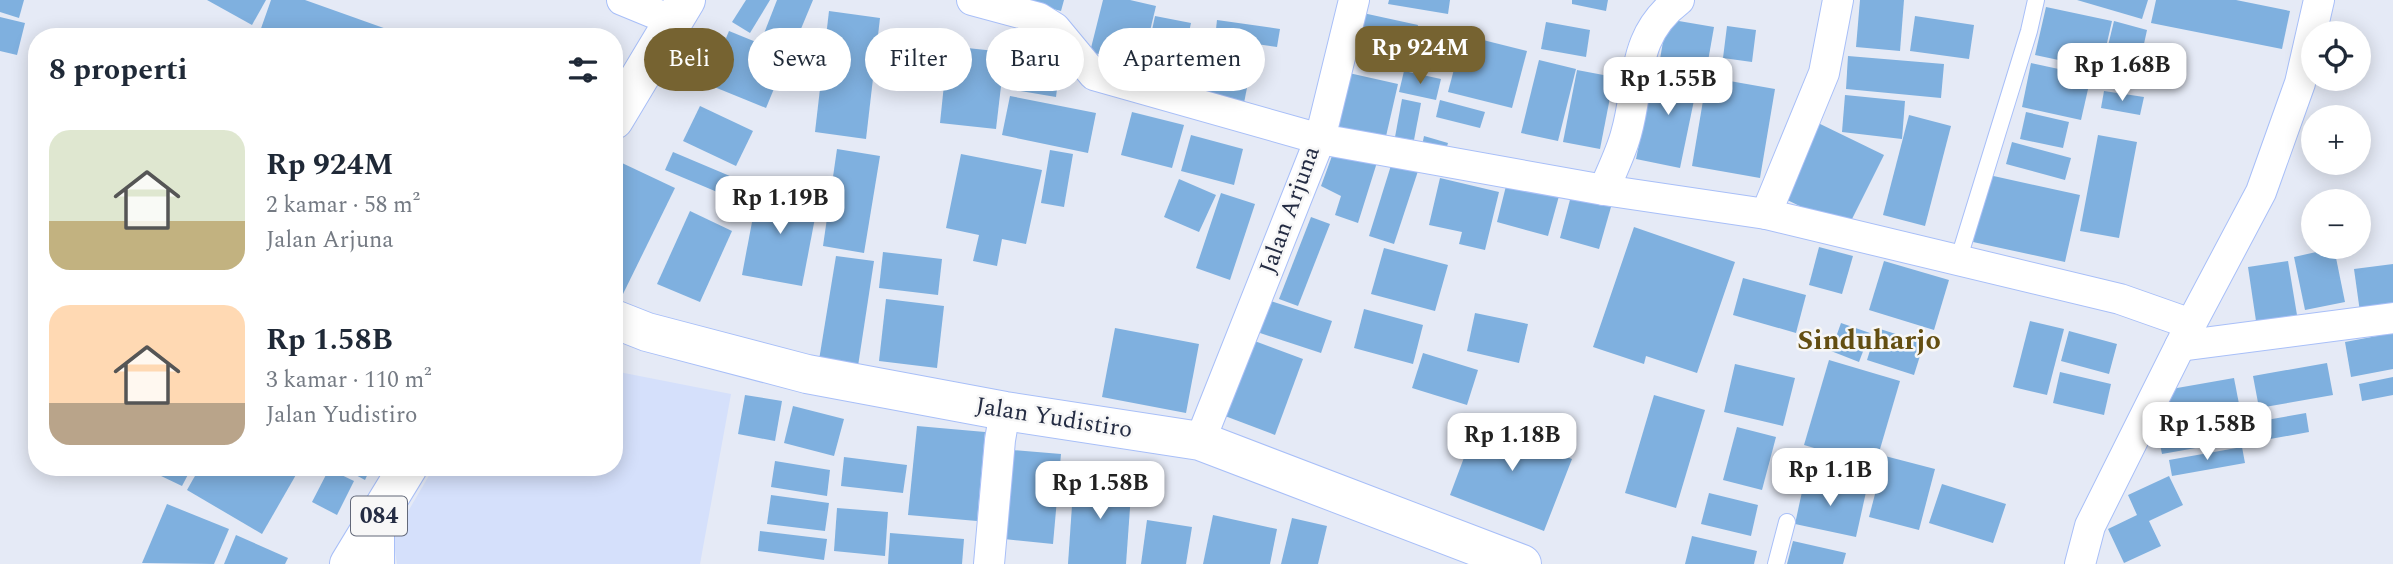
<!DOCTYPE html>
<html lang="id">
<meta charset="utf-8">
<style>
body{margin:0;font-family:Spectral,serif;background:#f2f2f3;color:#1f2937;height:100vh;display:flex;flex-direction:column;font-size:26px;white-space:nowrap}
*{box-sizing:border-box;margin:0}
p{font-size:23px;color:#747a83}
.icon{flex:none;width:38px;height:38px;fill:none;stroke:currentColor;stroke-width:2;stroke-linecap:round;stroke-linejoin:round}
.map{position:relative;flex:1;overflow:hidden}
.details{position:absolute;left:28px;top:28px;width:595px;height:448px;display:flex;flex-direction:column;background:#fff;border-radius:28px;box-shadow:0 4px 18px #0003}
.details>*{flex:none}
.banner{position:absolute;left:644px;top:28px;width:665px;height:63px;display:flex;gap:14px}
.controls{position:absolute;left:2301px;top:21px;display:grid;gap:14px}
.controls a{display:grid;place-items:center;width:70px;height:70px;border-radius:50%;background:#fff;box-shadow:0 4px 18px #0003;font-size:35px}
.price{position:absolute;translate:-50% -60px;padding:0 16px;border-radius:14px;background:#fff;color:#222;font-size:23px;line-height:46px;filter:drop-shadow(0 2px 4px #0008)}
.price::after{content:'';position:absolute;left:50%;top:42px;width:21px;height:16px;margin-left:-10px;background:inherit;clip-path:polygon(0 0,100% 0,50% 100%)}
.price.active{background:#766331;color:#fff}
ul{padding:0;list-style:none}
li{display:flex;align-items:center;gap:21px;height:175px;padding:0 21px}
li span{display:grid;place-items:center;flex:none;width:196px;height:140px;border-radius:21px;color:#555}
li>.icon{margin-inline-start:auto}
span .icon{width:84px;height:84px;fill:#fffc;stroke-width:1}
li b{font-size:30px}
h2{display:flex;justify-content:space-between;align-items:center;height:84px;padding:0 21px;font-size:30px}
.chip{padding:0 24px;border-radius:32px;background:#fff;box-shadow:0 4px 18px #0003;font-size:24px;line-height:63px}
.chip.active{background:#766331;color:#fff}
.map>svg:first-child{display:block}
.built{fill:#d5e0fb}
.building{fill:#7fb0df}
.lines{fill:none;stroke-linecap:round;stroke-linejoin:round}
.lane-casing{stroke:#a8bff8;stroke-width:18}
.street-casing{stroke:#a8bff8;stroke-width:32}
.secondary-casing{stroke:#a8bff8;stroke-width:40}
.primary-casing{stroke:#a8bff8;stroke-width:40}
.lane{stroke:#fff;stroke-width:16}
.street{stroke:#fff;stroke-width:30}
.secondary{stroke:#fff;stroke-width:38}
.primary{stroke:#fff;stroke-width:38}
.labels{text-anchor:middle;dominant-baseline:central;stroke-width:5;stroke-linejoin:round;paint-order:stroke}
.shield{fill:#f7f7f7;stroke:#636979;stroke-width:2}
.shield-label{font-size:23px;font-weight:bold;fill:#242c43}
.street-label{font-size:24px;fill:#242c43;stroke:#f7f7f7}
.quarter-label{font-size:28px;font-weight:bold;fill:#634e12;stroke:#f7f7f7}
</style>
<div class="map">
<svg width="2393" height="564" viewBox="0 0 2393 564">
<rect width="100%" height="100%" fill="#e5eaf6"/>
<!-- built -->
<polygon class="built" points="614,371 731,394 700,564 397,564 393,537 434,467 614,467"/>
<!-- building -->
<g class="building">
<polygon points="0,0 24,0 19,18 0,12"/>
<polygon points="207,0 266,0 252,25"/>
<polygon points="271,0 305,0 409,37 258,37"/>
<polygon points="746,0 770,0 750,33 732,22"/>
<polygon points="777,0 813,0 793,48 763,36"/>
<polygon points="1019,0 1064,0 1061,11"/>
<polygon points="1103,0 1130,0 1156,6 1142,64 1090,52"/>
<polygon points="1389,0 1450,0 1448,14 1388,4"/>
<polygon points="1572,0 1608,0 1606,11 1572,4"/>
<polygon points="1860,0 1904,0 1900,51 1856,47"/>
<polygon points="2077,0 2148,0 2142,19"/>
<polygon points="2156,0 2236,0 2290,11 2282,49 2151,23"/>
<polygon points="2046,7 2112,21 2101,69 2035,55"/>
<polygon points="829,11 880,18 866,139 815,132"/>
<polygon points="1363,13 1418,25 1409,69 1353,58"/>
<polygon points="1155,16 1191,23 1176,94 1140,87"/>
<polygon points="1915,16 1974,25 1969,59 1910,51"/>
<polygon points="0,17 25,23 17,55 0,51"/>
<polygon points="1667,19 1714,27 1707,67 1660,59"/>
<polygon points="1217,20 1280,29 1277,47 1215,38"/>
<polygon points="2114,21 2147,30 2140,62 2106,54"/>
<polygon points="1546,22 1590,30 1586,57 1541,49"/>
<polygon points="1727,26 1756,30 1752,62 1723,58"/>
<polygon points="429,28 448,37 425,37"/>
<polygon points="729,31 788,55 766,108 707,84"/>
<polygon points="1463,35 1527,51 1512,108 1448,92"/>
<polygon points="1198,40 1254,52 1244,103 1188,91"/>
<polygon points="948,46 1005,52 996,129 940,123"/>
<polygon points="1848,56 1944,64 1941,98 1846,89"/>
<polygon points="1539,60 1576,69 1558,141 1521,133"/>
<polygon points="2031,63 2091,76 2081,120 2022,107"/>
<polygon points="2130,64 2130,79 2114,79 2113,65"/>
<polygon points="1655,67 1699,76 1680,168 1636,159"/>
<polygon points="1577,70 1614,77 1600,149 1563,142"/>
<polygon points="1340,71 1398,84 1384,145 1325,131"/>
<polygon points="1404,71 1441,79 1436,100 1399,92"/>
<polygon points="1010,73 1058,81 1056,97 1008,89"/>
<polygon points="1707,77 1775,89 1760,178 1692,166"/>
<polygon points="2104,91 2144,97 2140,115 2101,108"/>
<polygon points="1845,95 1905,101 1902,139 1842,132"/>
<polygon points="1010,96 1096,113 1088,153 1002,135"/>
<polygon points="1402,99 1421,103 1414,140 1395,137"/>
<polygon points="1440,100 1485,112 1480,128 1436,117"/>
<polygon points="700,106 753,131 736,166 683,141"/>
<polygon points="1132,112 1184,125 1172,168 1121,155"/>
<polygon points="2026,112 2069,122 2063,148 2020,139"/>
<polygon points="1909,115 1951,126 1925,226 1883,215"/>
<polygon points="1814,121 1884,155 1847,229 1777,195"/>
<polygon points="1191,135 1243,149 1234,185 1181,171"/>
<polygon points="2098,135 2137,142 2119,238 2080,231"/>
<polygon points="1424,136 1448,143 1444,157 1421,151"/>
<polygon points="2012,142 2071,158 2065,180 2006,164"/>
<polygon points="1336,145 1379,156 1358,223 1335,215 1341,196 1321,186"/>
<polygon points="837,149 880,156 864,253 823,246"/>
<polygon points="1050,150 1073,154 1064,207 1041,203"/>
<polygon points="673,152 737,179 729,197 665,170"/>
<polygon points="961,154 1042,170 1026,244 1002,239 997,266 973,261 979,235 946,228"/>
<polygon points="1393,159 1419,168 1394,244 1369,236"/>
<polygon points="622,163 675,188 622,296 614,292 614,179"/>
<polygon points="1989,175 2080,195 2065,262 1973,242"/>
<polygon points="1440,178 1499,192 1485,250 1459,244 1462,232 1429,225"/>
<polygon points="1179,179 1216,195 1199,232 1164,217"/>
<polygon points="1507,182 1559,196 1548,236 1497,222"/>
<polygon points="759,185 819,197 802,286 742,275"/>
<polygon points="1221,193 1255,204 1230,280 1196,268"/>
<polygon points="1571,196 1611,207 1599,249 1560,238"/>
<polygon points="690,211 732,231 700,302 657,284"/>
<polygon points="1311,217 1330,224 1298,306 1279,299"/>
<polygon points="1634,227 1735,262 1697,373 1646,356 1644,364 1593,347"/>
<polygon points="1819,247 1853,256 1842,294 1809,285"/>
<polygon points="1384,248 1448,265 1435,311 1371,294"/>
<polygon points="2334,248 2345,302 2305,310 2294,257"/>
<polygon points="883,252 942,259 938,295 879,288"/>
<polygon points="836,256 874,261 858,366 819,360"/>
<polygon points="1884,261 1949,280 1934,330 1869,310"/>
<polygon points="2288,261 2297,315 2256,321 2248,267"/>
<polygon points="2393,264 2393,308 2360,312 2354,269"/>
<polygon points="1743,278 1806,295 1796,333 1733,315"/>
<polygon points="886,299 944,306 937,368 879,361"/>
<polygon points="1265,299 1332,321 1321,353 1254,331"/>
<polygon points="1364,309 1423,325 1413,364 1354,348"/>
<polygon points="1475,313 1528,324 1519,363 1467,351"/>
<polygon points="2030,321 2064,329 2047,395 2013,387"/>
<polygon points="1841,323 1870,333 1859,362 1831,351"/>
<polygon points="1115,328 1199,344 1186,413 1102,397"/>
<polygon points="1877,328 1924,343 1914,375 1867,360"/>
<polygon points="2069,331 2117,344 2109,374 2061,361"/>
<polygon points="2393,333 2393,369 2351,377 2345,342"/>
<polygon points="1252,340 1303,359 1275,435 1225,416"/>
<polygon points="1423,353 1478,370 1467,405 1412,388"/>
<polygon points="1829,360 1900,381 1875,466 1804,445"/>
<polygon points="2327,363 2333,395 2259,408 2253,376"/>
<polygon points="1735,364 1795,378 1783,426 1724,412"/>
<polygon points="2060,372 2111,384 2104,415 2053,403"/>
<polygon points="2393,377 2393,395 2362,401 2359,384"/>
<polygon points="2234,378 2239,404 2165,417 2160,391"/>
<polygon points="745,395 782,401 775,441 738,434"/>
<polygon points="1654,395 1705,410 1676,508 1625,493"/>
<polygon points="793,406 844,419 834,456 784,443"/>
<polygon points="2306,413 2309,432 2259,441 2255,422"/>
<polygon points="2242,415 2246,439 2162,454 2157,430"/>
<polygon points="1496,416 1550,437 1546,449 1572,459 1544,531 1450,495 1477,423 1491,428"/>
<polygon points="917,426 985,432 977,521 908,515"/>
<polygon points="1737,427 1776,437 1762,490 1723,480"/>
<polygon points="2242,447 2245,463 2172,476 2169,460"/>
<polygon points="1012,450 1061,454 1053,544 1004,539"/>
<polygon points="1885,456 1935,469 1919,530 1869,517"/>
<polygon points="844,457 907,465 903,493 841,486"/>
<polygon points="775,461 830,470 827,496 771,487"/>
<polygon points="134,467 155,467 151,475"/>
<polygon points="163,467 192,467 182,486 159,475"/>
<polygon points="200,467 288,467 297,473 262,534 187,490"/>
<polygon points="341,467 371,467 365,480"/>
<polygon points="329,469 354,481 337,515 312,502"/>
<polygon points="1074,476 1132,480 1126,564 1068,564"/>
<polygon points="2169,476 2183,505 2149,521 2161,546 2124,563 2108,529 2137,515 2128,495"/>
<polygon points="1805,478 1866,492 1856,537 1795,524"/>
<polygon points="1942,484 2006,504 1993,543 1929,523"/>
<polygon points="1709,493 1758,505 1751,536 1701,524"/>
<polygon points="771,495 829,503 825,531 767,524"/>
<polygon points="167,504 229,529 214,564 142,563"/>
<polygon points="837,508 888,512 885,556 834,551"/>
<polygon points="1213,515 1277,529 1270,564 1203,564"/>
<polygon points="1292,518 1327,526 1318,564 1281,564"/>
<polygon points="1147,520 1192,527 1186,564 1141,564"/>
<polygon points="760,531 827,539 824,560 758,551"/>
<polygon points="890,533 964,539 962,564 888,564"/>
<polygon points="236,535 288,558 285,564 224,564"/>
<polygon points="1692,536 1757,551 1754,564 1685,564"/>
<polygon points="1793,541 1846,553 1843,564 1787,564"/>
</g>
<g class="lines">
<defs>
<g id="lane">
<polyline points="1958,261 2029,31 2036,0"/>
<polyline points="1776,564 1787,522"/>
</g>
<g id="street">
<polyline points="622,0 673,21"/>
<polyline points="972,0 1039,18 1055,28 1094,75 1320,139 1200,441"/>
<polyline points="1354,0 1320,139 1604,190 1766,214 2120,299 2191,324 2090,526 2080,564"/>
<path d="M1604 190C1611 172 1621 153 1626 134 1641 82 1630 37 1679 0"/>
<polyline points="1766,214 1824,73 1838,0"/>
<polyline points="2191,324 2261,192 2300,83 2319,0"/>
<polyline points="2180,346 2393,318"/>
<polyline points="989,564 1000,440 1005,411"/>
</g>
<g id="secondary">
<polyline points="614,319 647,332 807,374 1005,411 1200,441 1522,564"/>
<polyline points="375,524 375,564"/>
</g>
<g id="primary">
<polyline points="614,120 686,0"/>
<polyline points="349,564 408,467"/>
</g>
</defs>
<!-- lane casing -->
<use href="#lane" class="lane-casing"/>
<!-- street casing -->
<use href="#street" class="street-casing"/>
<!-- secondary casing -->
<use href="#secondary" class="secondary-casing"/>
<!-- primary casing -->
<use href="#primary" class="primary-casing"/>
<!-- lane -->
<use href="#lane" class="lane"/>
<!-- street -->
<use href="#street" class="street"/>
<!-- secondary -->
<use href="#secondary" class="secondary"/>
<!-- primary -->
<use href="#primary" class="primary"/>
</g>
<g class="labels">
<!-- shield labels -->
<rect class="shield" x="351" y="496.5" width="56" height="39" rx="5"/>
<g class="shield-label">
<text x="379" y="516">084</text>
</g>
<!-- street labels -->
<g class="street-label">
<text transform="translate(1290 210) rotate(-70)">Jalan Arjuna</text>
<text transform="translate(1054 418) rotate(9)">Jalan Yudistiro</text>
</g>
<!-- quarter labels -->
<g class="quarter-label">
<text x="1869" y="340">Sinduharjo</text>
</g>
</g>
</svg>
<div class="controls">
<a><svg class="icon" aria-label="locate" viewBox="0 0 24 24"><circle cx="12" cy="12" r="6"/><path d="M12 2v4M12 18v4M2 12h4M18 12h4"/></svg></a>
<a>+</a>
<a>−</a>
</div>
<b class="price active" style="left:1420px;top:86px">Rp 924M</b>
<b class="price" style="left:2122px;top:103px">Rp 1.68B</b>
<b class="price" style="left:1668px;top:117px">Rp 1.55B</b>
<b class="price" style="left:780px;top:236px">Rp 1.19B</b>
<b class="price" style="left:2207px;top:462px">Rp 1.58B</b>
<b class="price" style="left:1512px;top:473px">Rp 1.18B</b>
<b class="price" style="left:1830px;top:508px">Rp 1.1B</b>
<b class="price" style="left:1100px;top:521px">Rp 1.58B</b>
<div class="banner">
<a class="chip active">Beli</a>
<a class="chip">Sewa</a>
<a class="chip">Filter</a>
<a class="chip">Baru</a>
<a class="chip">Apartemen</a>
</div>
<section class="details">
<h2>8 properti<svg class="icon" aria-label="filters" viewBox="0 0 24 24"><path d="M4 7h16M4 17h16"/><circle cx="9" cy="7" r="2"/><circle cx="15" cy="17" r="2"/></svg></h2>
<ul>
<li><span style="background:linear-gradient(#dfe7d0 65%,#c2b280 0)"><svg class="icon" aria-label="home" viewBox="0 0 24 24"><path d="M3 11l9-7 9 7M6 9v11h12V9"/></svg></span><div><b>Rp 924M</b><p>2 kamar · 58 m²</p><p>Jalan Arjuna</p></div></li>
<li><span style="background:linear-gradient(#ffd9b3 70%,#b9a48a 0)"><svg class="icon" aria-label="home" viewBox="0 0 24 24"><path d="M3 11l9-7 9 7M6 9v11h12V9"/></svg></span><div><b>Rp 1.58B</b><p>3 kamar · 110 m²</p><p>Jalan Yudistiro</p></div></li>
</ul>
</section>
</div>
